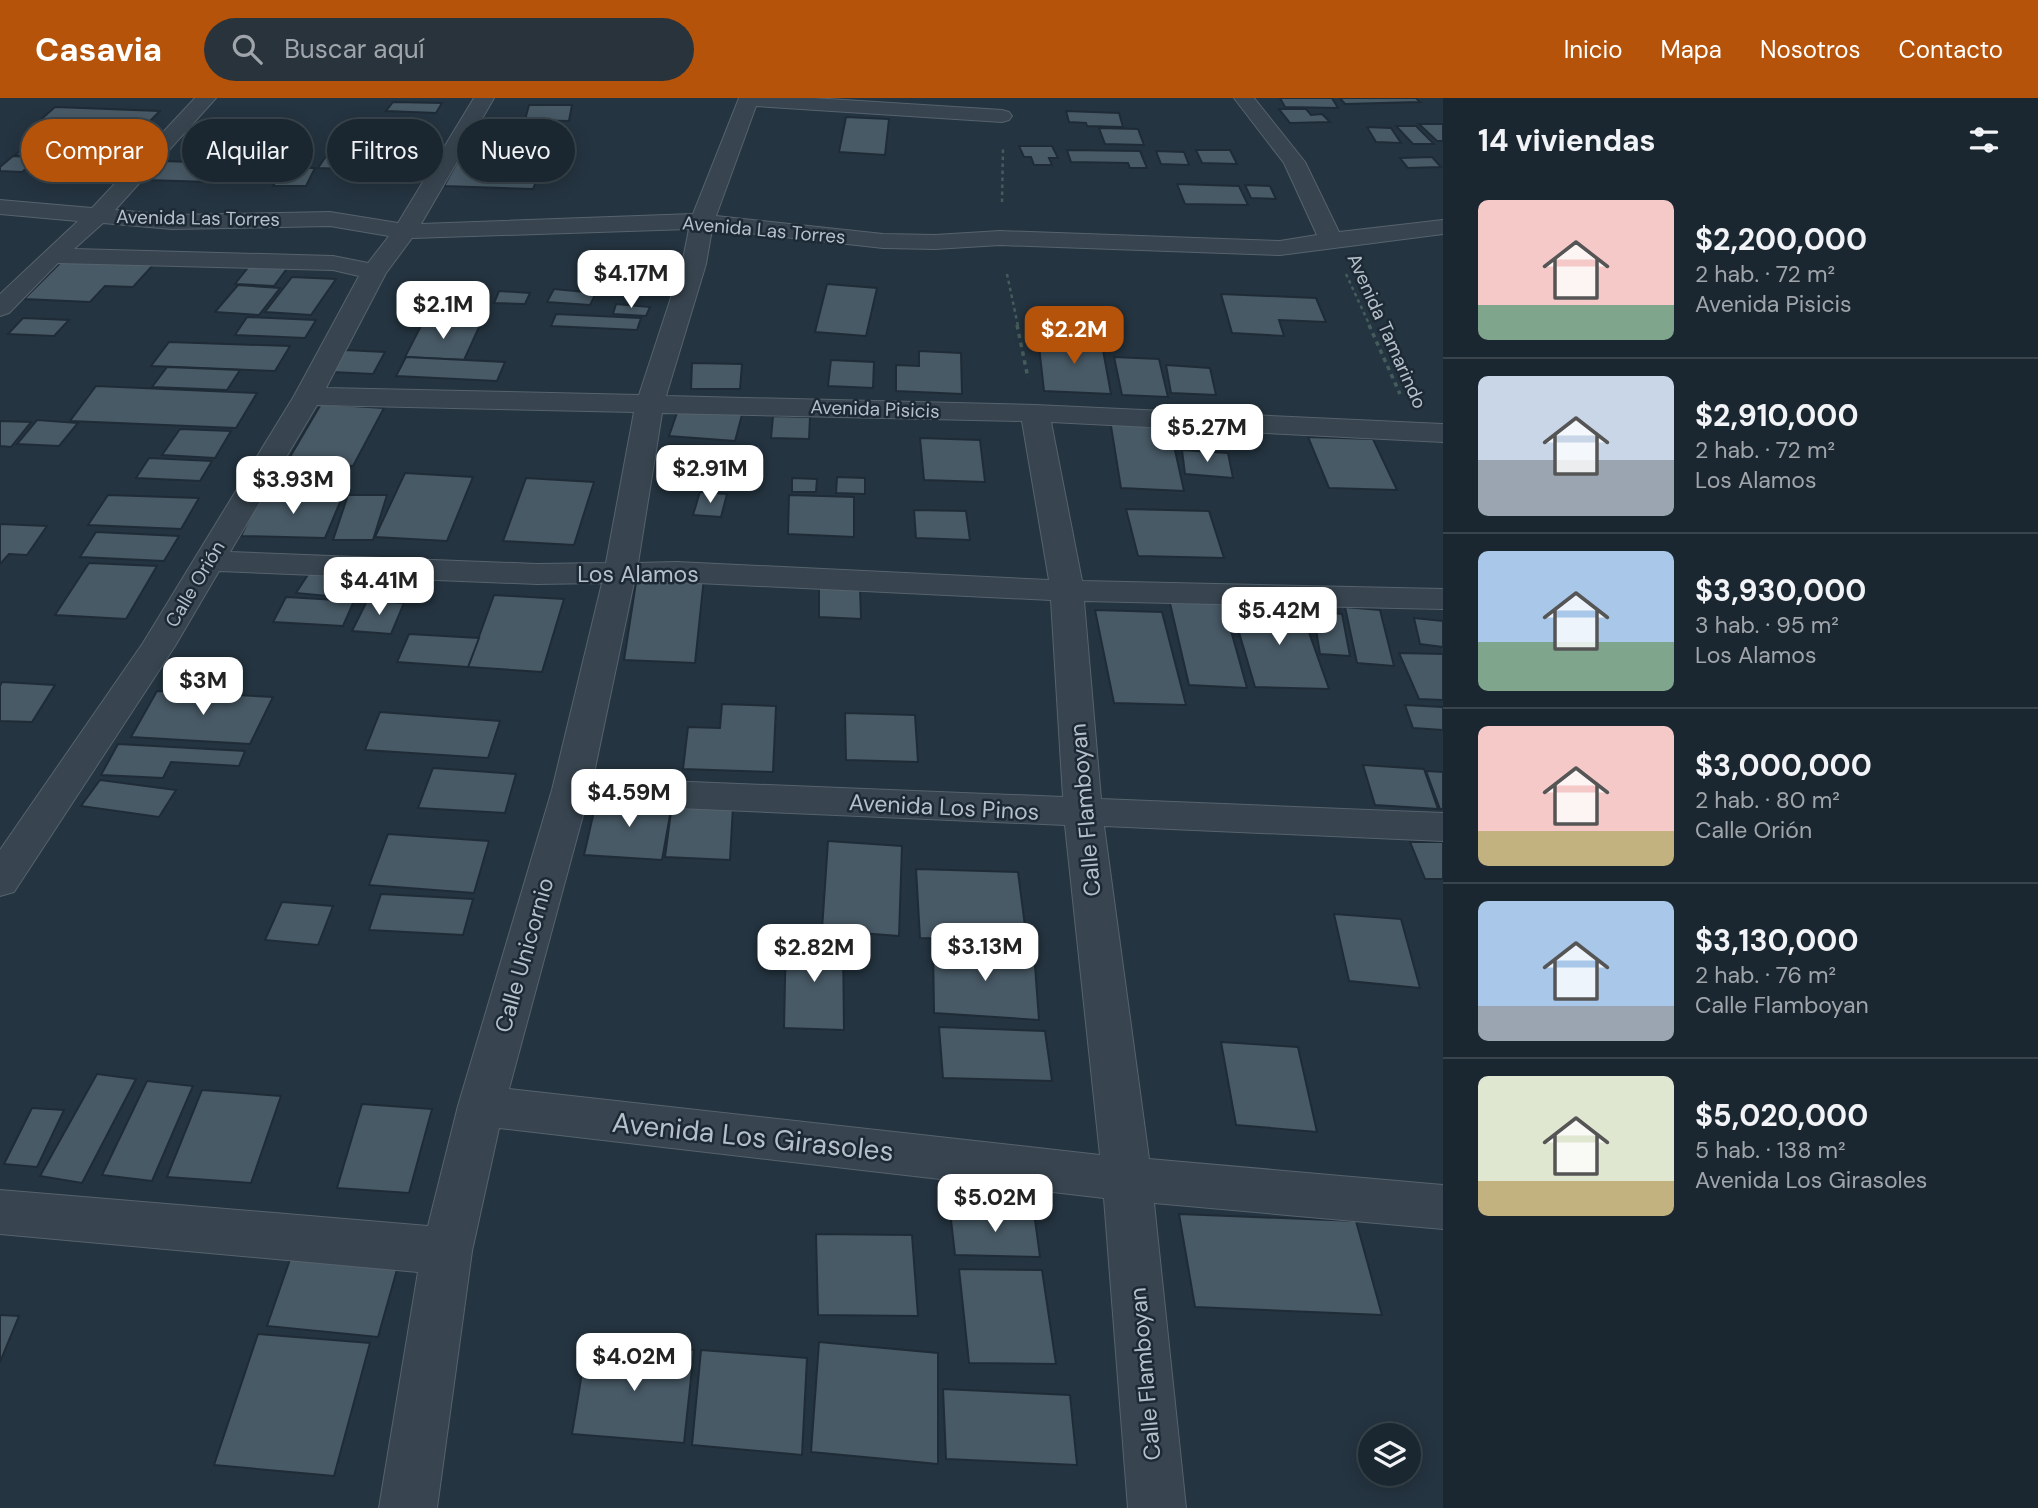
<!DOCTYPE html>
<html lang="es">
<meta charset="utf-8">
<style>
body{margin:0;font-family:"DM Sans",sans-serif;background:#28333c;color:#f1f3f6;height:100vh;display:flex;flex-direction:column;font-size:26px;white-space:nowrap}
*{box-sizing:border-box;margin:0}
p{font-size:23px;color:#a0a5ab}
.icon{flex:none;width:38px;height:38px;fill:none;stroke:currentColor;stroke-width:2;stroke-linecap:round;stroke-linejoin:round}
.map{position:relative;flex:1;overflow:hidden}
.sheet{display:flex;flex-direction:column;background:#1b2730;width:595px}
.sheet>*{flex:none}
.banner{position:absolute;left:21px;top:21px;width:665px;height:63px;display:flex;gap:14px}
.buttons{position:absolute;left:1358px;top:1325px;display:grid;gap:14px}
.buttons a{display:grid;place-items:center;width:63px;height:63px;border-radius:50%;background:#1b2730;box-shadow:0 4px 18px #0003,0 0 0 2px #39444c;font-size:35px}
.price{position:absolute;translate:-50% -60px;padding:0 16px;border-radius:14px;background:#fff;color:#222;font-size:23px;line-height:46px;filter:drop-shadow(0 2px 4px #0008)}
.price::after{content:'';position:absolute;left:50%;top:42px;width:21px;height:16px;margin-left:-10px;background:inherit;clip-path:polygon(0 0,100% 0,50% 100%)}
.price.active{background:#b45309;color:#fff}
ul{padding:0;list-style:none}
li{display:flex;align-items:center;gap:21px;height:175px;padding:0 35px}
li+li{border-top:2px solid #39444c}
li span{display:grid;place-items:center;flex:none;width:196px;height:140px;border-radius:10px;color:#555}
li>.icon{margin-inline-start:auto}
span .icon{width:84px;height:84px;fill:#fffc;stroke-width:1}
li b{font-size:30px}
h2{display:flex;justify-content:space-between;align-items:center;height:84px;padding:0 35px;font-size:30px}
.chip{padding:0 24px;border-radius:32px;background:#1b2730;box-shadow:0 4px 18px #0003,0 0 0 2px #39444c;font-size:24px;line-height:63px}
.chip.active{background:#b45309;color:#fff}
header{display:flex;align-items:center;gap:42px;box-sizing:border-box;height:98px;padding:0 35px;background:#b45309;color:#fff}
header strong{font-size:33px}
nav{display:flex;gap:38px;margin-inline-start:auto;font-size:24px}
.search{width:490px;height:63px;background:#28333c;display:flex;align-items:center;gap:18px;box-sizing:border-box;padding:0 24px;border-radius:38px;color:#a0a5ab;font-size:26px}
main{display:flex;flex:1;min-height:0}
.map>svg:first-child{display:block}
.building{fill:#485a66;stroke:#1f2c37;stroke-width:2}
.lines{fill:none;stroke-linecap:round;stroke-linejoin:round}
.street-casing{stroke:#56636d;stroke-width:2}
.path-far1{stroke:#445d5c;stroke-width:2.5;stroke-dasharray:3.5 3.5;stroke-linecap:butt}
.path{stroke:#445d5c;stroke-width:3.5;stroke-dasharray:4.5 4.5;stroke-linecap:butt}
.street{fill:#384550;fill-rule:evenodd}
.labels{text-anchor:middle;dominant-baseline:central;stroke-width:5;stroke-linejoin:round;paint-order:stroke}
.far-street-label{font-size:19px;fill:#b5c0ca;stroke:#1d2a35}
.street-label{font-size:23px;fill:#b5c0ca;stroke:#1d2a35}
.near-street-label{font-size:28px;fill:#b5c0ca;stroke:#1d2a35}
</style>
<header>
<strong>Casavia</strong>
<div class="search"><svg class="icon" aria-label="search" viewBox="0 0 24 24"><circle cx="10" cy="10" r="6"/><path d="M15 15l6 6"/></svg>Buscar aquí</div>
<nav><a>Inicio</a><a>Mapa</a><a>Nosotros</a><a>Contacto</a></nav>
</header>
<main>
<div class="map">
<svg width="1443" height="1410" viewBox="0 0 1443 1410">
<rect width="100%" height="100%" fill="#243440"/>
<!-- building -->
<g class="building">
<polygon points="1280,0 1332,0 1338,10 1285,9"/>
<polygon points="1340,0 1416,0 1420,4 1345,6"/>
<polygon points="393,4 442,5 436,15 386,13"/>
<polygon points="529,7 572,7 569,23 525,22"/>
<polygon points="55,9 160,13 144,29 37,25"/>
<polygon points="1279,11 1306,11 1311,17 1322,16 1330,24 1290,25"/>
<polygon points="1066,13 1119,15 1123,29 1087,28 1086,25 1069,24"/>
<polygon points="846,19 889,21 885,57 839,54"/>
<polygon points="378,21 428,24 418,38 367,35"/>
<polygon points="1419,26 1443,26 1443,43 1437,43"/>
<polygon points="1396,28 1416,28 1434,46 1413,46"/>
<polygon points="1367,29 1391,30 1401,45 1376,44"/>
<polygon points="1099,30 1138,31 1144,47 1105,46"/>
<polygon points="34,41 77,43 59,59 15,57"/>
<polygon points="102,42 133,44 116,61 83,60"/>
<polygon points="467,46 552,48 533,91 444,88"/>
<polygon points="333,48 357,49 343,71 318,70"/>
<polygon points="1019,48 1052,48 1058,60 1049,60 1052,67 1034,67 1031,59 1024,59"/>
<polygon points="1067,52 1140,53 1147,70 1130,70 1128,65 1071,64"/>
<polygon points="1196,52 1230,52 1237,66 1202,65"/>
<polygon points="1156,53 1184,54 1189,67 1161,66"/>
<polygon points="13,58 39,60 22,74 0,73 0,69"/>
<polygon points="1432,59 1441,69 1408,70 1400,60"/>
<polygon points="161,63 226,65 211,84 145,82"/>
<polygon points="237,64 276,65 263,83 223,82"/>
<polygon points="284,70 315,70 306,88 273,88"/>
<polygon points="1177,86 1239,88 1248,107 1185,106"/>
<polygon points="1245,87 1270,88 1276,101 1251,100"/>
<polygon points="64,161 154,166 133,189 105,188 90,204 24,201"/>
<polygon points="250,167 288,169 274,188 235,186"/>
<polygon points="292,179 336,181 311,217 265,214"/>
<polygon points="827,186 877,190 866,238 815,234"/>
<polygon points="238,187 280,190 259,217 215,214"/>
<polygon points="554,191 596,195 590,207 547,204"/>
<polygon points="499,193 530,195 525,206 494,205"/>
<polygon points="1221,196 1316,200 1326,224 1279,222 1284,238 1232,235"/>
<polygon points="616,206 650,209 646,218 613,216"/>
<polygon points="556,216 641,220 637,232 551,228"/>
<polygon points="247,219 316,222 305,240 235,237"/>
<polygon points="23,220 69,222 54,238 8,236"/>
<polygon points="423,224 480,227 464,262 405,259"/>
<polygon points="1038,239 1101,241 1111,296 1044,293"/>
<polygon points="169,244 290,248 275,273 151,268"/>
<polygon points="344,252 385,254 373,276 332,274"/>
<polygon points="919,253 961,255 962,296 896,293 896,267 919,268"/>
<polygon points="406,259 505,264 497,283 396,278"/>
<polygon points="1114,259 1159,261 1168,299 1122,297"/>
<polygon points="831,262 874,264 873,290 828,288"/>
<polygon points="692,265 742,266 740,291 691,291"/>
<polygon points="1166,267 1210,270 1216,297 1171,295"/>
<polygon points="167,269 240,272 227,292 152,289"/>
<polygon points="96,288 257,295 236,330 70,323"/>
<polygon points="321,306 384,310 353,368 287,364"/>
<polygon points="679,309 743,313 735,343 669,338"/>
<polygon points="773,318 810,319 809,341 771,340"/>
<polygon points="37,322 78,325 59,348 17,346"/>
<polygon points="1110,322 1169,325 1184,393 1121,390"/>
<polygon points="0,323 31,324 11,349 0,348"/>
<polygon points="180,331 231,333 215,360 162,357"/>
<polygon points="1308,339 1373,341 1397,392 1329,390"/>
<polygon points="920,340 980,342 985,384 924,382"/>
<polygon points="669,347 736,348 736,372 667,371"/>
<polygon points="1182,352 1228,355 1233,380 1185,376"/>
<polygon points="149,360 212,363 200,383 136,380"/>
<polygon points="405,375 473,379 447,443 375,439"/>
<polygon points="837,379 865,380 865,396 836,395"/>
<polygon points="526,380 594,384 574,447 503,443"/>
<polygon points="792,380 817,381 816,394 792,394"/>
<polygon points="700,394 727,396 721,419 693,417"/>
<polygon points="261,396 343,397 325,440 241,438"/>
<polygon points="108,397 199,400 181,431 88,427"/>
<polygon points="348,397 387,397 373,442 333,442"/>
<polygon points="789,397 854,399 854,439 788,436"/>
<polygon points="1126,411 1209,413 1224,460 1138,458"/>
<polygon points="914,412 966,413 970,442 916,440"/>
<polygon points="0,426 47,428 27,457 9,456 0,466"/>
<polygon points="96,434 179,438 164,463 80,459"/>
<polygon points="89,465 157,468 126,521 55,517"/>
<polygon points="309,475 370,481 359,501 296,495"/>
<polygon points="637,478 704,480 695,565 624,562"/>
<polygon points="819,488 860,490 861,521 819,519"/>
<polygon points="494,497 564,501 542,574 468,569"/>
<polygon points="286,499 354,503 343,528 273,524"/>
<polygon points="1169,501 1223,504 1247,590 1189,587"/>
<polygon points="367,503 404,505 391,536 352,533"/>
<polygon points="1231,507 1300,509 1329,591 1255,589"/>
<polygon points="1345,509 1380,512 1394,568 1357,565"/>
<polygon points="1095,512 1162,514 1186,607 1114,605"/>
<polygon points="1313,513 1342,516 1350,558 1320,556"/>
<polygon points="1414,520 1443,523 1443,549 1420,546"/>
<polygon points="409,536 479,540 468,569 397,564"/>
<polygon points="1399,555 1443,556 1443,602 1419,601"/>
<polygon points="2,584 55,587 32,624 0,623 0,588"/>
<polygon points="157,593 273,599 250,646 131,639"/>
<polygon points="722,606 776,608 773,674 683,671 688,629 720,630"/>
<polygon points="1405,607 1443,609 1443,632 1413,630"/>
<polygon points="380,614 500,623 488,660 365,652"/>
<polygon points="845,615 915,617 918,664 846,662"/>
<polygon points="118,646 245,653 239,668 171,664 163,680 101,677"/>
<polygon points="1363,667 1424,671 1438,711 1375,707"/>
<polygon points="433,670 516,676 505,715 418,710"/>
<polygon points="1426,673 1443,674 1443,711 1440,711"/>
<polygon points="100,682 176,692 159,719 81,708"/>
<polygon points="597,700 672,706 662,762 584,757"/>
<polygon points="672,706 733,708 730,762 665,759"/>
<polygon points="388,736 489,743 474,795 369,787"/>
<polygon points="828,743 902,748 899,838 822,832"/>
<polygon points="1410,744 1443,744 1443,781 1425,781"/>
<polygon points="916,771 1018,774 1027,843 920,840"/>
<polygon points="381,796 473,801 463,837 369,832"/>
<polygon points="282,804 333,808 318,847 265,842"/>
<polygon points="1334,816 1401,821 1420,890 1349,883"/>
<polygon points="786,838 843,841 844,932 784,930"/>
<polygon points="933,847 1034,854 1039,922 934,915"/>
<polygon points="939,929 1045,933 1052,983 943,980"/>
<polygon points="1221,944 1298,949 1317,1034 1236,1027"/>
<polygon points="97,976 136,981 82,1085 40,1078"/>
<polygon points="147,983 193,988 152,1083 102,1077"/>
<polygon points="202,992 281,998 251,1085 167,1079"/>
<polygon points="362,1006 432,1011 409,1095 337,1090"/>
<polygon points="32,1010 64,1012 37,1069 4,1066"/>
<polygon points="950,1113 1034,1114 1040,1159 955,1157"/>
<polygon points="1179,1116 1356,1123 1382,1217 1195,1209"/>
<polygon points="816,1136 912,1137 918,1218 818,1217"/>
<polygon points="296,1144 402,1154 378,1239 267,1228"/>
<polygon points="959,1171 1042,1172 1056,1266 969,1265"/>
<polygon points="0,1217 19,1218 0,1264"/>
<polygon points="258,1236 370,1245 334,1378 214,1367"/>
<polygon points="587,1244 694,1252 684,1345 572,1336"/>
<polygon points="819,1244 938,1255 938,1366 811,1354"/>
<polygon points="701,1252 807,1260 802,1357 692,1347"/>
<polygon points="943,1291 1070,1297 1077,1367 946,1361"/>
</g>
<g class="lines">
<defs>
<path id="street" d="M195 0H216L115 112 172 117 330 114 398 125 474 0H494L421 126 693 116 739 0H813L1002 12 1009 14 1012 18 1009 22 1002 24 756 8 716 118 883 136 935 137 1000 133 1280 143 1317 137 1284 65 1234 0H1254L1305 64 1339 134 1443 122V136L1280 157 1000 147 935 151 883 150 712 131 706 166 666 298 1035 307 1443 326V344L1051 324 1082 483 1443 491V511L1084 503 1101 701 1443 715V743L1104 728 1149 1061 1443 1087V1131L1154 1105 1186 1410H1128L1104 1100 499 1030 472 1153 437 1410H379L418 1174 0 1136V1092L428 1128 458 1008 552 692 602 485 537 486 219 473 175 548 14 794 0 798V752L143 545 294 298 359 178 333 172 58 165 9 215 0 218V196L78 123 0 116V102L92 110ZM103 125 172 131 330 128 389 138 368 165 333 158 74 151ZM689 131 682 166 639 297 326 290 386 175 412 140ZM317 307 634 314 606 465 537 466 230 454ZM662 315 1022 323 1049 482 677 464 638 465ZM634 484H677L1051 502 1063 699 593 680ZM586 706 1065 727 1100 1057 509 991Z"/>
</defs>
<!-- street casing -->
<use href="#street" class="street-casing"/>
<!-- path-far1 -->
<g class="path-far1">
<polyline points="1002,104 1003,50"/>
<polyline points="1007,176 1018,228"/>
<polyline points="1346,176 1370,228"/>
</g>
<!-- path -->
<g class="path">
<polyline points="1017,227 1028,280"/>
<polyline points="1369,227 1400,296"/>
</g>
<!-- street -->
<use href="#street" class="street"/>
</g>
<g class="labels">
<!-- far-street labels -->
<g class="far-street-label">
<text transform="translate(198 120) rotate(1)">Avenida Las Torres</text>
<text transform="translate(764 132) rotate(5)">Avenida Las Torres</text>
<text transform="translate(1387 233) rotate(66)">Avenida Tamarindo</text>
<text transform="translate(875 311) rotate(2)">Avenida Pisicis</text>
<text transform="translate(195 486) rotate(-59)">Calle Orión</text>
</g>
<!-- street labels -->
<g class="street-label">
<text x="638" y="476">Los Alamos</text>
<text transform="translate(944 709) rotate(3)">Avenida Los Pinos</text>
<text transform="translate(1085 712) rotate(-95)">Calle Flamboyan</text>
<text transform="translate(524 857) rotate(-74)">Calle Unicornio</text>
<text transform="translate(1145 1276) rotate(-95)">Calle Flamboyan</text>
</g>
<!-- near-street labels -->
<g class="near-street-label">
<text transform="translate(753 1039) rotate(6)">Avenida Los Girasoles</text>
</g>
</g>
</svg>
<div class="buttons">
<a><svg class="icon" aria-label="layers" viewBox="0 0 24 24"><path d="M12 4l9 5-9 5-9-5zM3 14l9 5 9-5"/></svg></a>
</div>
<b class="price" style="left:631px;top:212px">$4.17M</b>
<b class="price" style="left:443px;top:243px">$2.1M</b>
<b class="price active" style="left:1074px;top:268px">$2.2M</b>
<b class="price" style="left:1207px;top:366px">$5.27M</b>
<b class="price" style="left:710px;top:407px">$2.91M</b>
<b class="price" style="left:293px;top:418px">$3.93M</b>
<b class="price" style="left:379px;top:519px">$4.41M</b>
<b class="price" style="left:1279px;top:549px">$5.42M</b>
<b class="price" style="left:203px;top:619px">$3M</b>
<b class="price" style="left:629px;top:731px">$4.59M</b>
<b class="price" style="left:985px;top:885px">$3.13M</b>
<b class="price" style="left:814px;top:886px">$2.82M</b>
<b class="price" style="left:995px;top:1136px">$5.02M</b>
<b class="price" style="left:634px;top:1295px">$4.02M</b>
<div class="banner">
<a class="chip active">Comprar</a>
<a class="chip">Alquilar</a>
<a class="chip">Filtros</a>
<a class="chip">Nuevo</a>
</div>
</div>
<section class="sheet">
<h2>14 viviendas<svg class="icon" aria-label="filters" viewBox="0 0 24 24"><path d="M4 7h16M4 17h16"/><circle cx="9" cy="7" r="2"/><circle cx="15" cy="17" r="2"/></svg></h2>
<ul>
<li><span style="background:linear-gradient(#f6c9c9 75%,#7fa58c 0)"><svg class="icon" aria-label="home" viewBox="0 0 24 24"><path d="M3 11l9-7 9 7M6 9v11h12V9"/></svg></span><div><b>$2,200,000</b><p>2 hab. · 72 m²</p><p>Avenida Pisicis</p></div></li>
<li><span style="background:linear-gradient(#c9d6e8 60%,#9aa5b1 0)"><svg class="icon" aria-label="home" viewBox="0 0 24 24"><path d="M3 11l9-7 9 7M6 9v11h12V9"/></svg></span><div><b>$2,910,000</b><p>2 hab. · 72 m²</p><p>Los Alamos</p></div></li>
<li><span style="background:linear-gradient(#a9c7e8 65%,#7fa58c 0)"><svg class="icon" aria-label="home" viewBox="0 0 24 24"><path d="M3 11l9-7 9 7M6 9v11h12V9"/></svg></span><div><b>$3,930,000</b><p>3 hab. · 95 m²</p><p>Los Alamos</p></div></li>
<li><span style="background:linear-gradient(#f6c9c9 75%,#c2b280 0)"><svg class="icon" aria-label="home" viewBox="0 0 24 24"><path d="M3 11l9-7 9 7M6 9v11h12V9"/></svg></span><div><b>$3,000,000</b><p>2 hab. · 80 m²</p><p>Calle Orión</p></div></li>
<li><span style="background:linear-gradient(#a9c7e8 75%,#9aa5b1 0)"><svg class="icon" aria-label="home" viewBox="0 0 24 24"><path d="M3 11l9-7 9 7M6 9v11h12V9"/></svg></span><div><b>$3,130,000</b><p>2 hab. · 76 m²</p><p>Calle Flamboyan</p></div></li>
<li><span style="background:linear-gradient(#dfe7d0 75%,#c2b280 0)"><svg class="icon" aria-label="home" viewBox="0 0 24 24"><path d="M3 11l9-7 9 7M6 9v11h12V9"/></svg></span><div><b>$5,020,000</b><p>5 hab. · 138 m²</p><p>Avenida Los Girasoles</p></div></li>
</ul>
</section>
</main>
